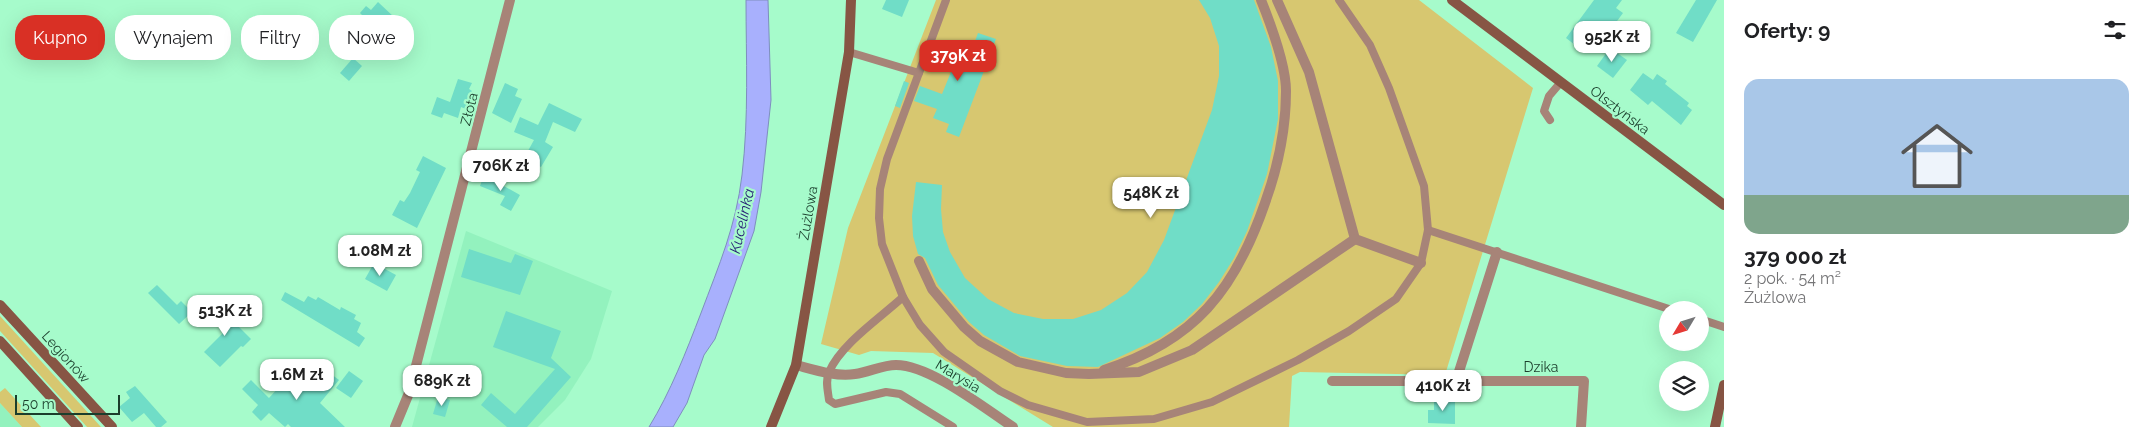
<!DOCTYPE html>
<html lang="pl">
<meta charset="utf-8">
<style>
body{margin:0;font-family:Raleway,sans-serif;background:#f2f2f2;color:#202124;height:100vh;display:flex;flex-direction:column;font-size:19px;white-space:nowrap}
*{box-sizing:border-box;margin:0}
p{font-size:16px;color:#757577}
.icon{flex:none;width:28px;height:28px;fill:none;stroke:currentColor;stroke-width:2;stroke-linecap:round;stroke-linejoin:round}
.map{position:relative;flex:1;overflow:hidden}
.panel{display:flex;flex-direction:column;background:#fff;width:425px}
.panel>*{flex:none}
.hud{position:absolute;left:15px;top:15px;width:475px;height:45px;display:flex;gap:10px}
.needle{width:32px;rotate:232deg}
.controls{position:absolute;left:1659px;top:301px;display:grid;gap:10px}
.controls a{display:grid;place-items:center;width:50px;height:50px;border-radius:50%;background:#fff;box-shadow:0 5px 20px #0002;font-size:25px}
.scale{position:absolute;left:15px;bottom:12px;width:105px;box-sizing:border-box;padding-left:5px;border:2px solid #1b3e2c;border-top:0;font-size:14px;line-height:18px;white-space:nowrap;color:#1b3e2c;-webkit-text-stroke:4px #a6fbcb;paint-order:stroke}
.price{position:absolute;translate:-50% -42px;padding:0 11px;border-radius:10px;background:#fff;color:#222;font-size:16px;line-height:32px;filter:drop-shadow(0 1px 2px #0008)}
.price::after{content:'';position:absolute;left:50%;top:30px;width:15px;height:11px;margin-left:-8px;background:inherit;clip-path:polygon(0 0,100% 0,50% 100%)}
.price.selected{background:#d93025;color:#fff}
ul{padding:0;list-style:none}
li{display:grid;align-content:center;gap:10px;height:265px;padding:0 20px}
li span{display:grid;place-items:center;height:155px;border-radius:15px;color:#555}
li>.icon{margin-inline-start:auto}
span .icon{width:90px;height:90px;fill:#fffc;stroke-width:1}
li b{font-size:21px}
h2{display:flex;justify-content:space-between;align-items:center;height:60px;padding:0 20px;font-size:21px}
.chip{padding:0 18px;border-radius:20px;background:#fff;box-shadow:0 5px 20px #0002;font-size:18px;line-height:45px}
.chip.selected{background:#d93025;color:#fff}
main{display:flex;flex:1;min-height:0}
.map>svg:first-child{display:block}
.built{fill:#93f2be}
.green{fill:#d7c770}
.water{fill:#a8b0fd;stroke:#7e8ebe}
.building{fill:#70ddc7}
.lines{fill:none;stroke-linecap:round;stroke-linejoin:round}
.lane{stroke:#a78478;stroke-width:8}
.street{stroke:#a78478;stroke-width:10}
.secondary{stroke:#875544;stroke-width:10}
.labels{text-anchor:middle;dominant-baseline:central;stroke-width:4.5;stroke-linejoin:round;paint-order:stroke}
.street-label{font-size:14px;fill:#1b3e2c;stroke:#a6fbcb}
.water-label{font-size:15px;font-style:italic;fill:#271f75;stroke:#a6fbcb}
</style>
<main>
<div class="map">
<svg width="1724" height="427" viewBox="0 0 1724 427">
<rect width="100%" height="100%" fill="#a6fbcb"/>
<!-- built -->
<g class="built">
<polygon points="466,231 612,291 591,359 565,400 538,427 412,427"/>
<polygon points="0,403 22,427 0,427"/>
</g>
<!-- green -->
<g class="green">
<polygon points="936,0 1419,0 1533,88 1445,375 1300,372 1292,376 1289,427 1053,427 933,353 871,351 859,355 821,344 848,228"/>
<polygon points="0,316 101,427 87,427 0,331"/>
<polygon points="5,388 41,427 22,427 0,403 0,392"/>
</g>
<!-- water -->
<path class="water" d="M746 0H768L771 100 761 192 754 231 715 339 704 355 687 403 673 427H649C671 391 686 352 701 313 719 265 736 226 742 175 749 117 746 58 746 0Z"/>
<!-- building -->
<g class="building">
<polygon points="886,0 909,0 902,17 882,9"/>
<polygon points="1199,0 1254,0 1271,47 1278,81 1278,119 1267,174 1247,231 1234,258 1219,282 1202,304 1183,322 1160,338 1098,367 1067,366 1020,356 984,335 969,322 938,285 925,258 918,254 913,236 912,216 916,182 942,185 941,209 943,232 950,252 965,278 988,299 1014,313 1043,319 1073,319 1101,310 1127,293 1147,272 1164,240 1212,110 1219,76 1219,46 1210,18"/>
<polygon points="1594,0 1622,0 1616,8 1623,13 1606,36 1597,29 1593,34 1586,29 1575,45 1566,38"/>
<polygon points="1696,0 1717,0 1693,42 1676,33"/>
<polygon points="378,2 395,18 387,26 392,29 384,37 380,33 371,43 355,27 364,17 360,13 366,6 371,10"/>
<polygon points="978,33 996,39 959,137 946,132 949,124 933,118 937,109 914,101 920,86 942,94 953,67 941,63 942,61 932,53 937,40 971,52"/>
<polygon points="1610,48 1627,60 1613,78 1597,66"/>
<polygon points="353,58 362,66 349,81 340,73"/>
<polygon points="1643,73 1653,80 1657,74 1667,81 1665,84 1689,103 1687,106 1692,110 1681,125 1652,101 1648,105 1630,90"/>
<polygon points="458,79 472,83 469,89 472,91 466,109 461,107 458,118 444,113 442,118 431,114 437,97 450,102"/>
<polygon points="904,81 909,83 900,108 895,106"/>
<polygon points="505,83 518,89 515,96 522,99 511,123 492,113"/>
<polygon points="549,103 582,119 575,132 553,122 545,142 553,147 541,167 524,158 534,140 514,132 520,117 538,125"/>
<polygon points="423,156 446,168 417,228 392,215 400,200 404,202 410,193 420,172 416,170"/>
<polygon points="484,175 520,195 511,211 500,205 505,196 480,186"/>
<polygon points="469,249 511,263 515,254 533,261 520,295 461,277"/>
<polygon points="374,263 396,275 387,291 365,279"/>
<polygon points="157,285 177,305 181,301 192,312 179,324 148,293"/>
<polygon points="285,292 304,302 308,296 316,300 318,297 340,310 341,307 356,315 354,319 361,323 357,332 365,338 359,347 281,300"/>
<polygon points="212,300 251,339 243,347 241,346 220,367 204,352 226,330 204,308"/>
<polygon points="506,311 561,331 551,358 571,377 527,427 507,427 481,405 491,393 515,414 555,369 493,347"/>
<polygon points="319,365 339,380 320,403 345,427 291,427 288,424 285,427 269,413 261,421 252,412 258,405 242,389 251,380 269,398 289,376 302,386"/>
<polygon points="349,371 363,381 351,398 336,388"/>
<polygon points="135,386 167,422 161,427 156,427 144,413 132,422 119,407 130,398 126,392"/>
<polygon points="438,397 450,400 445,417 433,414"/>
<polygon points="1434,400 1455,400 1455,424 1428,423 1428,410 1434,410"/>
</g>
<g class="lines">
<!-- lane -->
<g class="lane">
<polyline points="946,0 887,159 880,189 879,218 882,244 903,297 920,325 944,352 1000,391 1028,405 1087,422 1154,419 1212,402 1298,360 1349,331 1396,299 1421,263 1428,230 1424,186 1389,88 1370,45 1339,0"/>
<polyline points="849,52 919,73"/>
<polyline points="1550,120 1544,111 1549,96 1561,82"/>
<polyline points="1428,230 1672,310"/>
<path d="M903 297C880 318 841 344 829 372 825 381 828 391 829 400L835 404 886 392 900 394 953 427"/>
<polyline points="1700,319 1724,327"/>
</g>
<!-- street -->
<g class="street">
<polyline points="1277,0 1309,72 1355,239 1421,263"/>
<polyline points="919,261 932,289 964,327 980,341 1018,362 1066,373 1089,374 1139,372 1192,350 1355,239"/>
<path d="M796 365C815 370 836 377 855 374 869 372 883 365 896 365 930 365 984 408 1013 427"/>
<path d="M1104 370C1195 341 1235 290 1265 203 1278 167 1286 129 1286 91 1286 65 1271 25 1261 0"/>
<polyline points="1332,381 1584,381 1581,427"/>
<polyline points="1456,381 1497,252"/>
<polyline points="395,427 409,393 510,0"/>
</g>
<!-- secondary -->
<g class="secondary">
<polyline points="1452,0 1724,205"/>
<polyline points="0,305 112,427"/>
<polyline points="0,341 78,427"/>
<polyline points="771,427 796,365 849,52 851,0"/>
<polyline points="1715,427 1724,385"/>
</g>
</g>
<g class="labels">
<!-- street labels -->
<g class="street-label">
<text transform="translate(469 109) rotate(-76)">Złota</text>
<text transform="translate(1620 110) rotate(37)">Olsztyńska</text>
<text transform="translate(808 213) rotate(-80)">Żużlowa</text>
<text transform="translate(66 357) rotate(48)">Legionów</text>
<text x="1541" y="367">Dzika</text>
<text transform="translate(958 376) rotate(31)">Marysia</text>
</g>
<!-- water labels -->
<g class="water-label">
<text transform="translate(742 221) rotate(-77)">Kucelinka</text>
</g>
</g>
</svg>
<div class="controls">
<a><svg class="needle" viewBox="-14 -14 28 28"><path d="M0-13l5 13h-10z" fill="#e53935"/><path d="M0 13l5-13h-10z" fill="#757577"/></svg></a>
<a><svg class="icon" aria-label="layers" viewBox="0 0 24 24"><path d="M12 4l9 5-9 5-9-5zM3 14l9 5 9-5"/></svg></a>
</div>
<div class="scale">50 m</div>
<b class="price" style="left:1612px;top:63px">952K zł</b>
<b class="price selected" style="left:958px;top:82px">379K zł</b>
<b class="price" style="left:501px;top:192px">706K zł</b>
<b class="price" style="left:1151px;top:219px">548K zł</b>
<b class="price" style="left:380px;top:277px">1.08M zł</b>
<b class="price" style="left:225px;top:337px">513K zł</b>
<b class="price" style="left:297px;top:401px">1.6M zł</b>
<b class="price" style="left:442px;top:407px">689K zł</b>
<b class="price" style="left:1443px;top:412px">410K zł</b>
<div class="hud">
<a class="chip selected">Kupno</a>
<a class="chip">Wynajem</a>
<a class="chip">Filtry</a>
<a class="chip">Nowe</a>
</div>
</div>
<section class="panel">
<h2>Oferty: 9<svg class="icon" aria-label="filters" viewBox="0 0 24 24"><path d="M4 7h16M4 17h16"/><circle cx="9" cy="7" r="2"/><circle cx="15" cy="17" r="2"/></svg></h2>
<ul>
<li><span style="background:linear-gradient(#a9c7e8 75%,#7fa58c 0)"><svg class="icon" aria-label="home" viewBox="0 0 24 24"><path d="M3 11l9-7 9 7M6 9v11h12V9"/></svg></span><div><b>379 000 zł</b><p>2 pok. · 54 m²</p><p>Żużlowa</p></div></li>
</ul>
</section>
</main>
